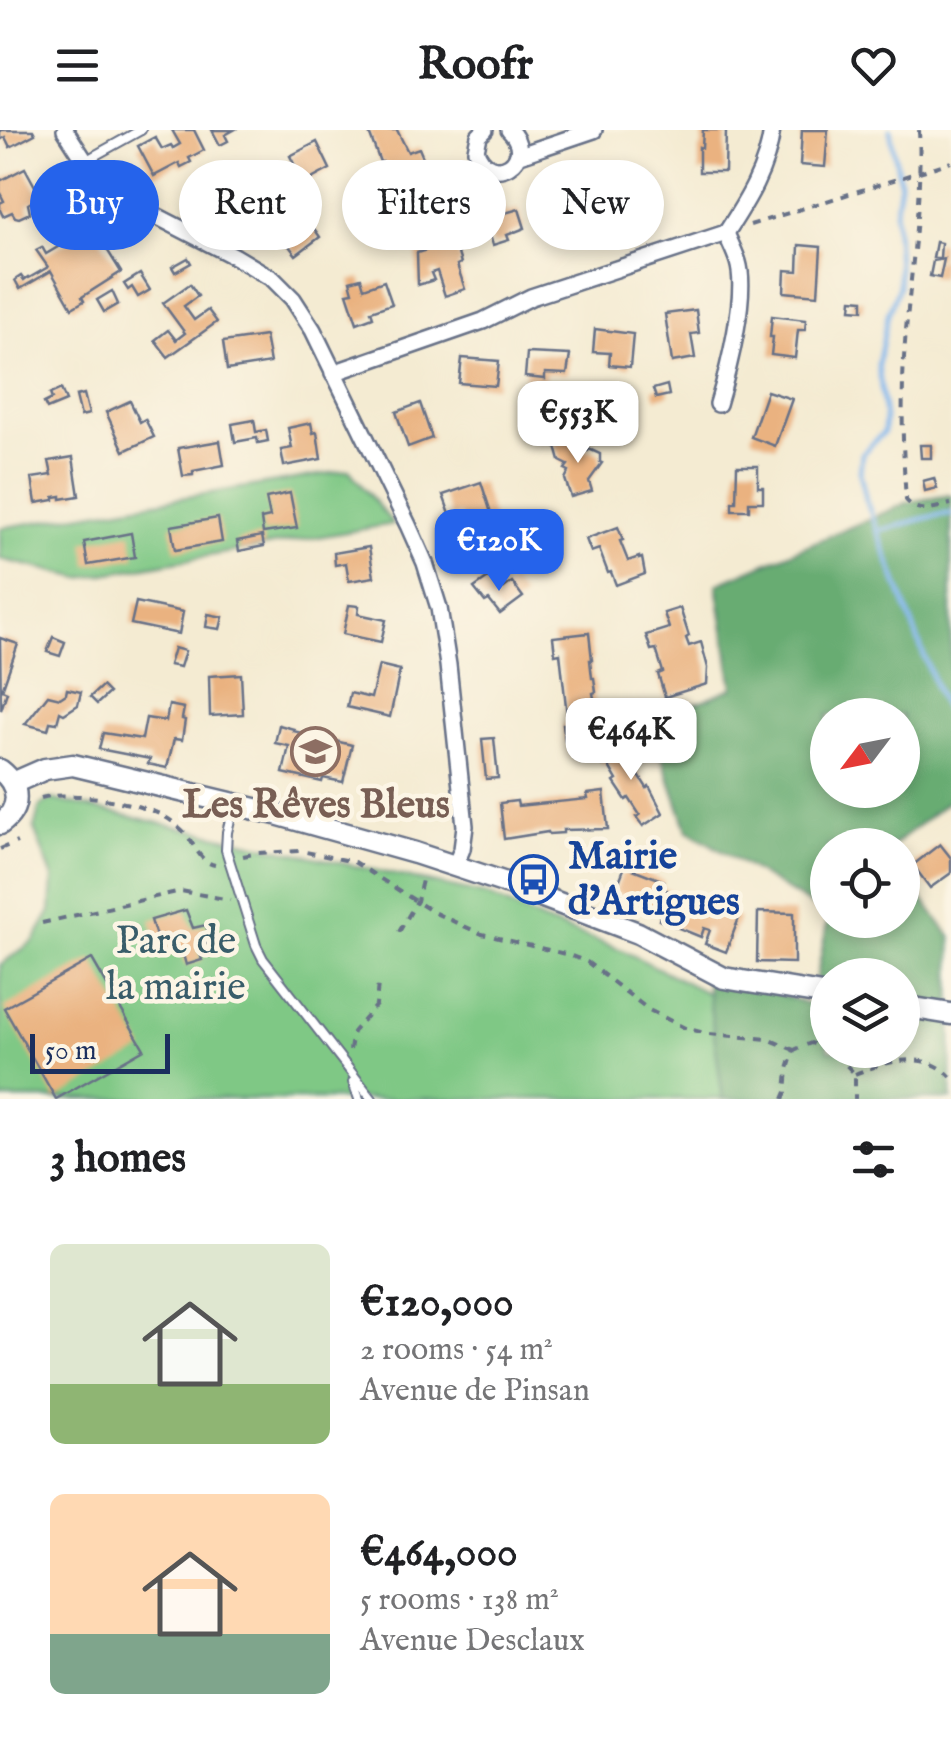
<!DOCTYPE html>
<meta charset="utf-8">
<style>
body{margin:0;font-family:"IM FELL English",serif;background:#f2f2f2;color:#202124;height:100vh;display:flex;flex-direction:column;font-size:38px;white-space:nowrap}
*{box-sizing:border-box;margin:0}
p{font-size:32px;color:#757577}
.icon{flex:none;width:55px;height:55px;fill:none;stroke:currentColor;stroke-width:2;stroke-linecap:round;stroke-linejoin:round}
.map{position:relative;height:969px;overflow:hidden}
.side{display:flex;flex-direction:column;background:#fff;flex:1}
.side>*{flex:none}
.guide{position:absolute;left:30px;top:30px;width:892px;height:90px;display:flex;gap:20px}
.needle{width:65px;rotate:238deg}
.buttons{position:absolute;left:810px;top:568px;display:grid;gap:20px}
.buttons a{display:grid;place-items:center;width:110px;height:110px;border-radius:50%;background:#fff;box-shadow:0 5px 15px #0003;font-size:50px}
.scale{position:absolute;left:30px;bottom:25px;width:140px;box-sizing:border-box;padding-left:10px;border:5px solid #1b2f5e;border-top:0;font-size:28px;line-height:35px;white-space:nowrap;color:#1b2f5e;-webkit-text-stroke:8px #fcf5e5;paint-order:stroke}
.price{position:absolute;translate:-50% -85px;padding:0 22px;border-radius:20px;background:#fff;color:#222;font-size:32px;line-height:65px;filter:drop-shadow(0 2px 5px #0008)}
.price::after{content:'';position:absolute;left:50%;top:60px;width:30px;height:22px;margin-left:-15px;background:inherit;clip-path:polygon(0 0,100% 0,50% 100%)}
.price.active{background:#2563eb;color:#fff}
ul{padding:0;list-style:none}
li{display:flex;align-items:center;gap:30px;height:250px;padding:0 50px}
li span{display:grid;place-items:center;flex:none;width:280px;height:200px;border-radius:15px;color:#555}
li>.icon{margin-inline-start:auto}
span .icon{width:120px;height:120px;fill:#fffc;stroke-width:1}
li b{font-size:42px}
h2{display:flex;justify-content:space-between;align-items:center;height:120px;padding:0 50px;font-size:42px}
.chip{padding:0 35px;border-radius:45px;background:#fff;box-shadow:0 5px 15px #0003;font-size:35px;line-height:90px}
.chip.active{background:#2563eb;color:#fff}
header{display:flex;justify-content:space-between;align-items:center;height:130px;padding:0 50px;background:#fff;font-size:45px;font-weight:800}
.map>svg:first-child{display:block}
.green{fill:#7fc885;stroke:#4d7c72;stroke-width:2.5}
.forest{fill:#67ac72;stroke:#416e68;stroke-width:2.5;fill-rule:evenodd}
.lines{fill:none;stroke-linecap:round;stroke-linejoin:round}
.stream{stroke:#7eb5ed;stroke-width:5}
.building{fill:#eab280}
.service-casing{stroke:#677187;stroke-width:12}
.minor-casing{stroke:#677187;stroke-width:20}
.tertiary-casing{stroke:#677187;stroke-width:25}
.path{stroke:#677187;stroke-width:4;stroke-dasharray:8 8;stroke-linecap:butt}
.service{stroke:#fff;stroke-width:8}
.minor{stroke:#fff;stroke-width:15}
.tertiary{stroke:#fff;stroke-width:20}
.labels{text-anchor:middle;dominant-baseline:central;stroke-width:9;stroke-linejoin:round;paint-order:stroke}
.education-label{font-size:40px;font-weight:bold;fill:#785e54;stroke:#fcf5e5}
.transit-label{font-size:40px;font-weight:bold;fill:#164399;stroke:#fcf5e5;text-anchor:start}
.park-label{font-size:40px;fill:#395d6a;stroke:#fcf5e5}
</style>
<header><svg class="icon" aria-label="menu" viewBox="0 0 24 24"><path d="M4 6h16M4 12h16M4 18h16"/></svg>Roofr<svg class="icon" aria-label="heart" viewBox="0 0 24 24"><path d="M12 20l-8-8c-3-5 5-10 8-4 3-6 11-1 8 4z"/></svg></header>
<div class="map">
<svg width="951" height="969" viewBox="0 0 951 969">
<rect width="100%" height="100%" fill="#fcf5e5"/>
<filter id="ink" filterUnits="userSpaceOnUse"><feTurbulence type="fractalNoise" baseFrequency=".01" numOctaves="2"/><feDisplacementMap in="SourceGraphic" scale="20" xChannelSelector="R" yChannelSelector="G"/><feConvolveMatrix kernelMatrix="1 2 1 2 8 2 1 2 1" color-interpolation-filters="sRGB"/></filter>
<filter id="wash" filterUnits="userSpaceOnUse"><feTurbulence type="fractalNoise" baseFrequency=".0048" numOctaves="4" result="noise"/><feDisplacementMap in="SourceGraphic" scale="40" xChannelSelector="R" yChannelSelector="G"/><feGaussianBlur stdDeviation="2.25" result="paint"/><feColorMatrix in="noise" values="0 0 0 0 0 0 0 0 0 0 0 0 0 0 0 0 0 1.4 0 .05"/><feComposite in="paint" operator="in"/></filter>
<g filter="url(#wash)">
<rect width="100%" height="100%" fill="#f4ebd2"/>
<!-- green -->
<g class="green">
<polygon points="349,340 393,394 81,448 0,429 0,398"/>
<polygon points="51,669 487,765 543,791 622,820 703,861 728,870 828,920 902,920 951,969 0,969 0,835 34,811 51,781 53,748 34,699 40,676"/>
</g>
<!-- forest -->
<g class="forest">
<path d="M951 365V669L894 715H828L827 785 687 700 650 592 733 558 717 454 909 372ZM828 585H902V660H828Z"/>
<path d="M903 744 951 807V969H723L705 839 811 875 828 790H902ZM828 845H902V920H828Z"/>
</g>
<g class="lines">
<!-- stream -->
<g class="stream">
<polyline points="890,0 900,52 895,83 899,156 888,184 878,235 885,287 884,302 862,324 860,343 866,370 942,574 951,592"/>
<path d="M877 401C903 396 925 385 951 384"/>
</g>
</g>
<g id="blocks">
<!-- building -->
<g class="building">
<polygon points="0,0 33,0 35,4 10,17 5,7 0,10"/>
<polygon points="172,0 194,0 204,20 189,28 191,32 181,37 179,33 154,46 138,16 155,7 162,19 171,15 173,18 180,14"/>
<polygon points="212,0 234,0 225,5 228,11 220,15"/>
<polygon points="368,0 397,0 408,22 419,18 427,37 414,42 422,63 399,71 384,32 380,32"/>
<polygon points="703,0 726,0 725,42 699,42 699,17 702,18"/>
<polygon points="802,0 828,0 825,37 800,35"/>
<polygon points="317,12 330,39 304,53 290,26"/>
<polygon points="25,38 37,60 40,59 46,69 35,75 33,71 28,74 30,83 19,88 15,87 12,82 3,86 0,80 0,73 4,71 0,63 0,51"/>
<polygon points="243,45 257,72 230,85 216,59"/>
<rect x="546" y="48" width="9" height="17"/>
<polygon points="624,56 656,56 656,67 646,67 646,75 649,74 649,96 624,96"/>
<polygon points="584,69 601,69 601,105 584,105 584,99 557,99 557,71 579,71 579,77 584,77"/>
<polygon points="502,73 505,83 519,79 525,98 507,105 509,110 493,115 482,80"/>
<polygon points="307,78 313,86 308,90 320,107 296,125 283,108 277,112 271,102 277,97 279,99"/>
<polygon points="93,97 121,142 82,167 84,171 72,178 51,141 20,159 15,150 21,146 24,150 28,147 29,148 48,137 36,120 42,117 46,124 68,111 66,107 73,102 75,107"/>
<polygon points="454,111 461,133 457,135 465,159 445,166 437,141 431,143 434,150 418,155 417,123"/>
<polygon points="936,112 941,113 940,128 933,128"/>
<polygon points="799,115 821,117 818,165 784,162 785,140 798,141"/>
<polygon points="188,128 191,133 175,142 172,137"/>
<polygon points="944,129 940,148 930,146 933,131"/>
<polygon points="140,144 150,160 138,167 132,157 128,160 124,154"/>
<polygon points="361,148 364,158 384,151 392,174 371,181 373,187 357,193 347,163 353,162 350,151"/>
<polygon points="190,154 198,166 184,176 194,190 208,180 217,192 168,227 155,210 168,200 176,210 185,203 163,173"/>
<polygon points="112,161 118,174 104,182 97,170"/>
<polygon points="852,169 863,170 863,180 851,179"/>
<polygon points="696,180 699,203 691,204 695,228 672,232 665,184"/>
<polygon points="772,186 806,190 805,200 798,200 795,228 771,225 773,207 770,207"/>
<polygon points="595,199 633,204 630,237 609,235 610,223 593,222"/>
<polygon points="265,206 270,233 227,240 223,212"/>
<polygon points="527,223 570,225 567,244 545,243 545,249 525,247"/>
<polygon points="462,228 499,231 496,256 459,253"/>
<polygon points="667,255 669,265 656,268 653,259"/>
<polygon points="61,259 66,271 47,279 44,273 52,269 50,264"/>
<polygon points="767,261 792,269 775,316 751,307"/>
<polygon points="84,264 89,284 81,286 76,266"/>
<polygon points="130,271 140,292 145,289 154,307 124,321 106,282"/>
<polygon points="420,273 432,308 408,317 396,282"/>
<polygon points="254,290 256,302 266,300 268,311 258,313 257,308 235,312 232,294"/>
<polygon points="311,293 313,303 317,302 321,329 284,336 281,320 292,318 288,298"/>
<polygon points="576,307 581,320 588,321 589,319 600,324 600,332 602,333 589,351 592,361 571,367 565,349 569,341 565,339 568,335 560,331 555,313"/>
<polygon points="220,311 224,335 193,341 193,345 183,346 178,318"/>
<polygon points="920,315 931,315 931,328 921,328"/>
<polygon points="73,327 79,366 61,369 61,366 54,367 54,370 36,373 32,348 52,345 49,331"/>
<polygon points="737,336 758,336 758,357 763,357 763,372 749,372 749,380 732,380 732,372 736,372"/>
<polygon points="934,348 937,358 925,361 923,351"/>
<polygon points="481,352 494,392 466,401 460,384 451,387 443,365"/>
<polygon points="290,363 297,398 263,403 261,389 270,387 266,368"/>
<polygon points="218,388 222,412 175,420 171,396"/>
<polygon points="618,397 623,410 620,411 628,431 639,427 639,429 642,428 645,444 616,455 611,442 608,443 599,419 591,422 586,409"/>
<polygon points="131,403 135,427 88,435 84,412"/>
<polygon points="262,406 264,416 239,421 237,411"/>
<polygon points="369,417 374,447 349,451 346,433 335,435 334,423"/>
<polygon points="494,444 504,458 512,452 523,467 500,484 489,470 485,472 474,458"/>
<polygon points="136,472 183,482 179,504 131,494"/>
<polygon points="349,475 359,476 358,484 386,490 381,512 343,504"/>
<polygon points="680,478 689,506 686,508 689,516 701,512 708,538 707,554 665,567 658,544 663,542 656,519 651,520 646,505 669,498 664,483"/>
<polygon points="208,484 223,487 220,499 206,497"/>
<polygon points="589,503 592,530 590,530 592,548 594,548 596,562 593,563 601,607 565,611 563,594 568,594 560,523 555,524 553,507"/>
<polygon points="53,507 65,512 60,526 47,522"/>
<polygon points="0,508 18,514 2,560 7,562 1,580"/>
<polygon points="174,518 185,521 180,537 169,535"/>
<polygon points="379,535 400,540 390,587 347,577 350,563 371,568"/>
<polygon points="241,544 243,584 210,586 209,546"/>
<polygon points="102,556 109,563 97,574 90,567"/>
<polygon points="67,559 81,562 78,575 64,584 60,582 57,593 50,592 48,600 25,594 48,565 60,568 66,564"/>
<polygon points="169,575 184,578 182,589 185,590 182,610 174,609 167,638 148,634 150,629 99,619 103,603 142,609 146,588 166,591"/>
<polygon points="279,595 294,599 293,601 352,615 343,652 323,648 322,652 283,643 289,616 275,613"/>
<polygon points="494,608 498,648 486,649 482,609"/>
<polygon points="618,612 625,622 627,621 636,636 634,638 647,658 649,656 663,683 643,696 636,687 640,685 629,668 626,670 614,652 617,650 607,633 603,635 597,625"/>
<polygon points="604,662 608,699 563,700 563,703 549,704 548,702 504,709 500,673 517,671 518,676 588,669 587,664"/>
<polygon points="940,714 951,728 951,743 930,758 913,735"/>
<polygon points="625,736 664,751 661,758 739,788 726,822 705,814 710,800 704,798 701,807 659,790 662,780 615,762"/>
<polygon points="186,780 193,798 206,795 211,812 198,816 202,830 186,835 182,821 169,824 164,808 157,810 151,790"/>
<polygon points="758,782 794,783 794,833 757,832"/>
<polygon points="92,829 144,919 56,969 4,878"/>
</g>
</g>
</g>
<g filter="url(#ink)">
<use href="#blocks" fill-opacity="0" stroke="#677187" stroke-width="2.5"/>
<g class="lines">
<defs>
<g id="service">
<polyline points="85,31 141,0"/>
<polyline points="233,678 227,702 226,720 256,815 263,829 372,969"/>
<polyline points="353,952 359,969"/>
</g>
<g id="minor">
<polyline points="65,0 85,31 110,56 133,74 236,127 273,149 293,169 313,200 408,395 425,433 439,478 448,535 465,696 462,719 455,736"/>
<path d="M485 0 479 6 476 20C490 60 539 29 509 0"/>
<polyline points="517,26 594,0"/>
<path d="M726 103C747 71 767 39 772 0"/>
<polyline points="333,243 483,191 531,167 726,103"/>
<path d="M718 274C728 241 748 164 738 132 735 122 730 113 726 103"/>
</g>
<g id="tertiary">
<path d="M0 640C21 656 21 679 0 694"/>
<polyline points="13,653 45,639 73,635 276,684 415,723 503,752 638,803 724,848 828,865"/>
<polyline points="902,876 951,884"/>
</g>
</defs>
<!-- service casing -->
<use href="#service" class="service-casing"/>
<!-- minor casing -->
<use href="#minor" class="minor-casing"/>
<!-- tertiary casing -->
<use href="#tertiary" class="tertiary-casing"/>
<!-- path -->
<g class="path">
<path d="M919 0C922 67 912 133 906 200 901 256 902 314 906 370 918 385 934 378 951 374"/>
<polyline points="750,95 951,32"/>
<path d="M41 668C68 660 140 672 165 687 171 690 179 697 184 702 195 714 199 732 215 735"/>
<polyline points="0,719 17,712"/>
<polyline points="243,726 258,723 301,721 354,732 433,782 459,794 482,804 569,825 587,832 649,880 685,898 709,904 768,909 794,920"/>
<polyline points="42,793 181,761 230,770"/>
<polyline points="399,802 417,771 423,746"/>
<polyline points="350,920 353,902 376,875 378,853"/>
<path d="M855 944C885 932 926 919 951 947"/>
<polyline points="783,969 786,962 788,939 794,920 811,913 834,923 855,944 855,969"/>
</g>
<!-- service -->
<use href="#service" class="service"/>
<!-- minor -->
<use href="#minor" class="minor"/>
<!-- tertiary -->
<use href="#tertiary" class="tertiary"/>
</g>
</g>
<!-- icons -->
<defs>
<symbol id="school-ring" viewBox="-11 -11 22 22"><circle r="9.5" fill="#fcf5e5" stroke="#8d6e63" stroke-width="1.5"/><path d="M0-5L7-2L0 1L-7-2ZM-4 1L0 2.5L4 1V4Q0 6-4 4Z" fill="#8d6e63"/></symbol>
<symbol id="bus-ring" viewBox="-11 -11 22 22"><circle r="9.5" fill="#fcf5e5" stroke="#1a4fb4" stroke-width="1.5"/><path d="M-5-6H5V4H4V6H2V4H-2V6H-4V4H-5ZM-3.5-4V0h7V-4ZM-3.5 1.2v1.5H-2V1.2ZM2 1.2v1.5H3.5V1.2Z" fill="#1a4fb4"/></symbol>
</defs>
<g fill-rule="evenodd">
<use href="#school-ring" x="288" y="594" width="55" height="55"/>
<use href="#bus-ring" x="506" y="722" width="55" height="55"/>
</g>
<g class="labels">
<!-- education labels -->
<g class="education-label">
<text x="316" y="676">Les Rêves Bleus</text>
</g>
<!-- transit labels -->
<g class="transit-label">
<text x="568" y="727">Mairie<tspan x="568" dy="46">d'Artigues</tspan></text>
</g>
<!-- park labels -->
<g class="park-label">
<text x="176" y="812">Parc de<tspan x="176" dy="46">la mairie</tspan></text>
</g>
</g>
</svg>
<div class="buttons">
<a><svg class="needle" viewBox="-14 -14 28 28"><path d="M0-13l5 13h-10z" fill="#e53935"/><path d="M0 13l5-13h-10z" fill="#757577"/></svg></a>
<a><svg class="icon" aria-label="locate" viewBox="0 0 24 24"><circle cx="12" cy="12" r="6"/><path d="M12 2v4M12 18v4M2 12h4M18 12h4"/></svg></a>
<a><svg class="icon" aria-label="layers" viewBox="0 0 24 24"><path d="M12 4l9 5-9 5-9-5zM3 14l9 5 9-5"/></svg></a>
</div>
<div class="scale">50 m</div>
<b class="price" style="left:578px;top:336px">€553K</b>
<b class="price active" style="left:499px;top:464px">€120K</b>
<b class="price" style="left:631px;top:653px">€464K</b>
<div class="guide">
<a class="chip active">Buy</a>
<a class="chip">Rent</a>
<a class="chip">Filters</a>
<a class="chip">New</a>
</div>
</div>
<section class="side">
<h2>3 homes<svg class="icon" aria-label="filters" viewBox="0 0 24 24"><path d="M4 7h16M4 17h16"/><circle cx="9" cy="7" r="2"/><circle cx="15" cy="17" r="2"/></svg></h2>
<ul>
<li><span style="background:linear-gradient(#dfe7d0 70%,#8fb573 0)"><svg class="icon" aria-label="home" viewBox="0 0 24 24"><path d="M3 11l9-7 9 7M6 9v11h12V9"/></svg></span><div><b>€120,000</b><p>2 rooms · 54 m²</p><p>Avenue de Pinsan</p></div></li>
<li><span style="background:linear-gradient(#ffd9b3 70%,#7fa58c 0)"><svg class="icon" aria-label="home" viewBox="0 0 24 24"><path d="M3 11l9-7 9 7M6 9v11h12V9"/></svg></span><div><b>€464,000</b><p>5 rooms · 138 m²</p><p>Avenue Desclaux</p></div></li>
</ul>
</section>
